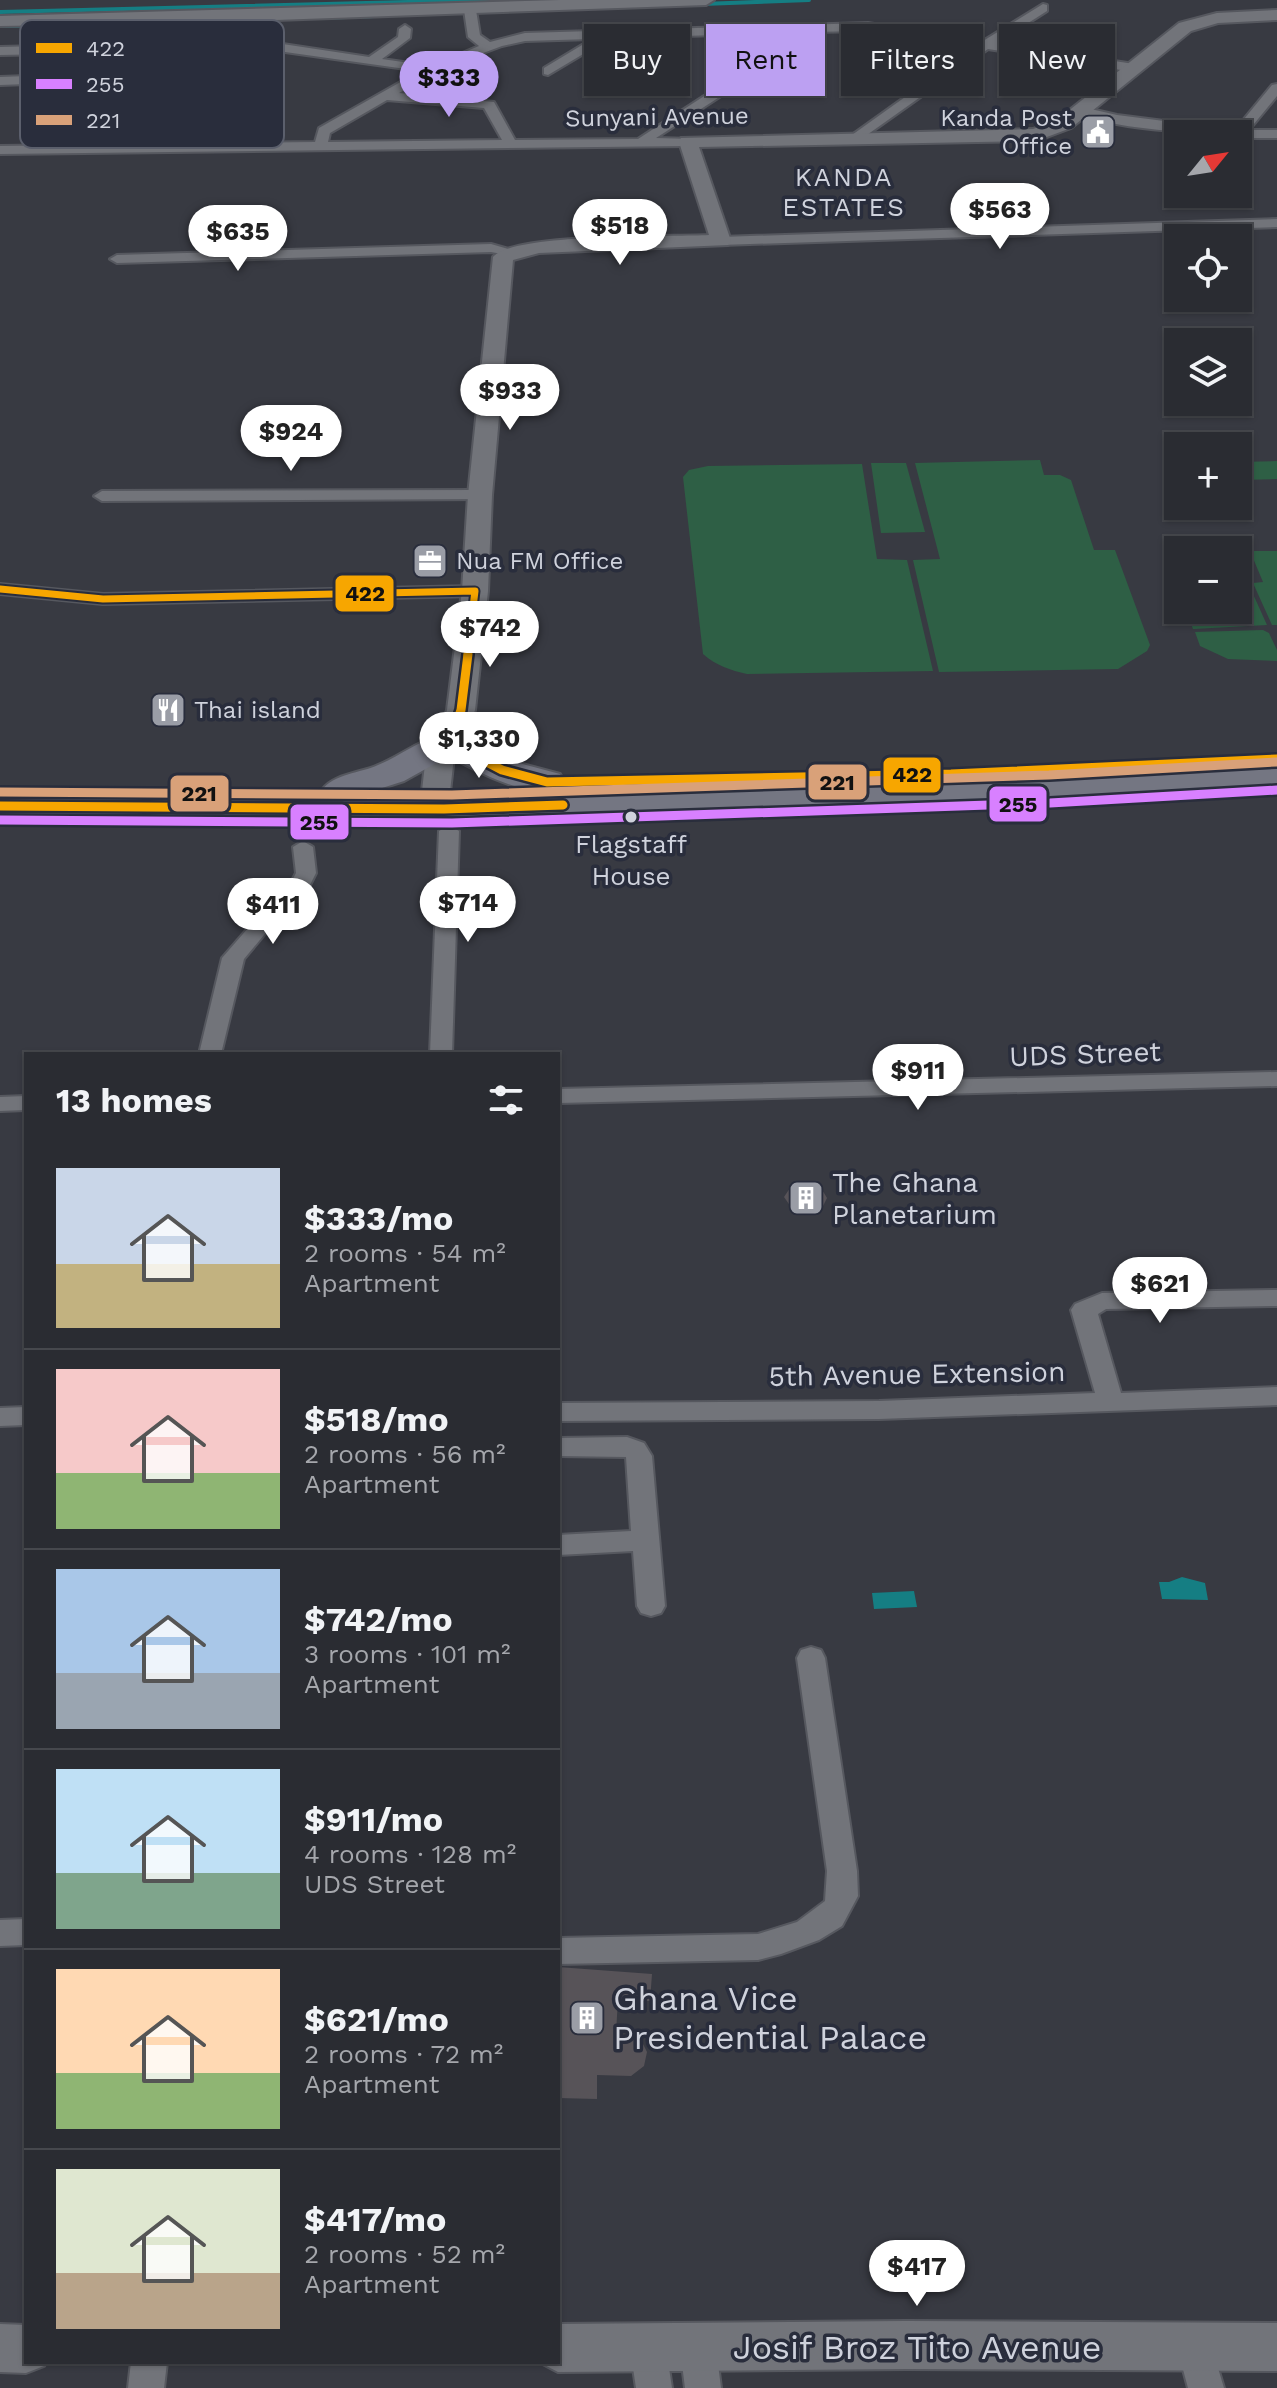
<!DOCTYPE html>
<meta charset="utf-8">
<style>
body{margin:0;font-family:"Work Sans",sans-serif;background:#36383e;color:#f1f3f6;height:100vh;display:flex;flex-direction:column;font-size:30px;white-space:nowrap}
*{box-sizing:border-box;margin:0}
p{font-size:26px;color:#a5a7ac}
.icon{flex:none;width:44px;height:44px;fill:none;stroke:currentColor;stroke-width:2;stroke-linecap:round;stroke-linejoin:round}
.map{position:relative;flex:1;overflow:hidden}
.sheet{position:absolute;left:24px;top:1052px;width:536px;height:1312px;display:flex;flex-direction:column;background:#2a2c32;border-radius:0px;box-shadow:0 2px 6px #0004,0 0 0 2px #46484d}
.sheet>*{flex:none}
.top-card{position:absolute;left:584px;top:24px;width:572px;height:72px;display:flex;gap:16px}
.needle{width:52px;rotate:60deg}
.buttons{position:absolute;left:1164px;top:120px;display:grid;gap:16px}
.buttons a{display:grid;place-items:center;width:88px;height:88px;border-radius:0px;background:#2a2c32;box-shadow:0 2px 6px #0004,0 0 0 2px #46484d;font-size:40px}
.price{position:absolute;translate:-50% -68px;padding:0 18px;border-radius:28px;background:#fff;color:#222;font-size:26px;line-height:52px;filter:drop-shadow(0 2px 4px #0008)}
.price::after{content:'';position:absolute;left:50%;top:48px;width:24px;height:18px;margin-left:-12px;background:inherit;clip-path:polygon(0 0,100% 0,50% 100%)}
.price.current{background:#bca0f2;color:#111}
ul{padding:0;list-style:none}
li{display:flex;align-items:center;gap:24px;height:200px;padding:0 32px}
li+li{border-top:2px solid #46484d}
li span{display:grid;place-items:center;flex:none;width:224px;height:160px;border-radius:0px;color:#555}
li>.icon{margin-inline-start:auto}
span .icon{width:96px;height:96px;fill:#fffc;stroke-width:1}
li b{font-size:34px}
h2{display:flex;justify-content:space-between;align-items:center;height:96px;padding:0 32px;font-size:34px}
.tag{padding:0 28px;border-radius:0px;background:#2a2c32;box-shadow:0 2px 6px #0004,0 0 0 2px #46484d;font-size:28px;line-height:72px}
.tag.current{background:#bca0f2;color:#111}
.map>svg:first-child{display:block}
.green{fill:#2e5f45}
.water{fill:#157e83}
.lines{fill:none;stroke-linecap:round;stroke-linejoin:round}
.stream{stroke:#157e83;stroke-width:4}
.building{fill:#575358}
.street-casing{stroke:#56585f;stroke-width:4}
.secondary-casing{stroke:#56585f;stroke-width:4}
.highway-casing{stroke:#56585f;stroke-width:4}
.street{fill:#72747a;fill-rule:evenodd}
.secondary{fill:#72747a;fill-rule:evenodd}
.highway{fill:#747682;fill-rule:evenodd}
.bus-1-far1-casing{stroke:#292d3c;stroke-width:11}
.bus-1-casing{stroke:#292d3c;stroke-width:14}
.bus-2-casing{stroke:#292d3c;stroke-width:14}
.bus-3-casing{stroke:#292d3c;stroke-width:14}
.bus-1-far1{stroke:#f7a600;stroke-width:7}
.bus-1{stroke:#f7a600;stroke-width:9}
.bus-2{stroke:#d880ff;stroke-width:9}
.bus-3{stroke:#d9a179;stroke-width:9}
.bus-dot{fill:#cfd2dc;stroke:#292d3c;stroke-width:3}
.labels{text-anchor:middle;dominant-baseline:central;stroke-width:7;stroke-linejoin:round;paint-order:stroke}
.far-street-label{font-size:24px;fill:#cfd2dc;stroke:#292d3c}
.far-poi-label{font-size:24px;fill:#cfd2dc;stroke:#292d3c;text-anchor:start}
.far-neighbourhood-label{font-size:26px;letter-spacing:2px;fill:#cfd2dc;stroke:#292d3c}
.bus-label{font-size:26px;fill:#cfd2dc;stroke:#292d3c}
.street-label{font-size:28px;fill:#cfd2dc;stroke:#292d3c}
.poi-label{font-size:28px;fill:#cfd2dc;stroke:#292d3c;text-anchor:start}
.near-poi-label{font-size:34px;fill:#cfd2dc;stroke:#292d3c;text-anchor:start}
.near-street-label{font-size:34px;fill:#cfd2dc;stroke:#292d3c}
.key{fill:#292d3c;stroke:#5b5f6c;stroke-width:2}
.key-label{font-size:22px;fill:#cfd2dc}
.line-badge{stroke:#292d3c;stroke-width:3}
.pale-badge-label{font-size:22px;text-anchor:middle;font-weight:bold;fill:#111}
</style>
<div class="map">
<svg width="1277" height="2388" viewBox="0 0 1277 2388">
<rect width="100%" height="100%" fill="#383a42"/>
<!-- green -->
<g class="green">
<polygon points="1040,460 1044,475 1060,475 1071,480 1094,550 1115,550 1150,645 1147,651 1118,669 939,672 913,560 940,559 915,463"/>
<polygon points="1277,461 1277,479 1238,480 1238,462"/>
<polygon points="871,463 906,463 925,532 881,533"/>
<path d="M862 464 877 559 907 560 933 671 747 674C730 670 717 666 703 654L683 477 689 470 708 466Z"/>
<polygon points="1250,551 1277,551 1277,625 1272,625 1253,583 1263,582"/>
<polygon points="1238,583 1248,583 1267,625 1193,629 1186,610 1238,610"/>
<polygon points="1263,630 1269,633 1277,650 1277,661 1228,659 1200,646 1195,632"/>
</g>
<!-- water -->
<g class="water">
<polygon points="1182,1577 1205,1583 1208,1600 1162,1599 1159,1582 1169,1582"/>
<polygon points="914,1591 917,1607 874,1609 872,1593"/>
</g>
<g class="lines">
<!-- stream -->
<g class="stream">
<polyline points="702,4 809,0"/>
<polyline points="0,12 489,0"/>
<polyline points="318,18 374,16"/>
<polyline points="0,26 62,25"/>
</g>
</g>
<!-- building -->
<g class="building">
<polygon points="805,1184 821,1188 827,1198 822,1208 806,1211 791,1207 784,1197 790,1188"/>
<polygon points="558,1967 652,1974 650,2001 618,1999 616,2033 637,2038 643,2044 647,2052 644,2066 631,2076 597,2075 597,2099 558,2098"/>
</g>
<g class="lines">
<defs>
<g id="street">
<path d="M1043 4 1047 5V11L997 43 1134 64 1140 68 1134 72 988 49 857 142 852 141V135L975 47 868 31 808 32 803 43 656 138 693 139V145L688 146 0 154V146L315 142 319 128 420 71 278 51 249 68 221 77 0 85V77L220 69 262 50 0 55V47L236 41 276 43 369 57 398 37 399 29 405 25 411 29 410 38 382 59 431 66 479 46 468 37 464 10 470 6 476 10 480 35 490 42 525 33 868 23 983 41ZM796 33 795 37 638 139 515 140 494 102 399 93 451 65 502 46 525 41 592 39 544 68V74L548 75 610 38ZM387 100 484 108 502 140 328 142 330 133Z"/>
<path d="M1277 84V96L1249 130H1277V138H1238V134C1204 134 1100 129 1076 111L1082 107 1117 115 1235 130 1272 85Z"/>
<polygon points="1277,219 1277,227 721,245 714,241 721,237"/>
<polygon points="491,244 519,252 512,256 491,252 117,263 110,259 117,255"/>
<polygon points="480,490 488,495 486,499 102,501 94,496 102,491"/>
<polygon points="0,584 103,594 475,586 484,591 475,596 103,604 0,594"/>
<polygon points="449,825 459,831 452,1054 430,1054 439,831"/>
<polygon points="303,841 313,847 316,873 306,893 284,911 244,959 221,1054 199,1054 222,958 270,903 287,890 296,873 293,847"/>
<polygon points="1277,1072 1277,1086 558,1103 558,1089"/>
<polygon points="26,1096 26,1110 0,1111 0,1097"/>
<polygon points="1277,1290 1277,1306 1106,1309 1098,1314 1121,1393 1277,1387 1277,1405 879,1419 558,1421 558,1403 879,1401 1095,1393 1071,1310 1075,1304 1102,1293"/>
<polygon points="26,1407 26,1425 0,1426 0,1408"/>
<polygon points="627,1437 644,1443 652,1456 665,1606 661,1613 651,1616 641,1613 637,1606 633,1551 558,1555 558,1535 631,1531 626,1457 558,1456 558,1438"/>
<polygon points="811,1647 821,1650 825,1658 857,1871 858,1896 842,1926 819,1940 781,1954 758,1960 558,1964 558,1938 758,1934 797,1922 825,1901 827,1871 797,1658 801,1650"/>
<polygon points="26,1919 26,1945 0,1946 0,1920"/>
<polygon points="1195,2330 1208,2335 1224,2388 1188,2388 1177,2347 1182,2335"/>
<polygon points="648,2331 661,2336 666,2348 672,2388 636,2388 630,2348 635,2336"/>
<polygon points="698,2331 711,2336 716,2348 721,2388 685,2388 680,2348 685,2336"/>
<polygon points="131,2362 167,2362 164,2388 128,2388"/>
</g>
<g id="secondary">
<polygon points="560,0 714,0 706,5 186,23 0,26 0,16"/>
<path d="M1277 10V20L1218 23 1191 31 1071 128 1036 141 699 147 731 241 728 245 539 253 513 260 492 495 488 591 475 710 467 734 455 748 448 809 444 815 434 818 424 815 420 809 427 746 440 731 447 710 462 591 468 495 493 257C512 233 671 237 709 235L679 142 681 138 1033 129 1057 120 1179 23 1217 13Z"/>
<polygon points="906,2321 1277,2323 1277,2371 906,2369 558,2372 539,2362 558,2362 558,2324"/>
<polygon points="0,2324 26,2325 26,2362 46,2362 44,2366 26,2373 0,2372"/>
</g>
<path id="highway" d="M441 735 471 739 515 762 560 774 565 782 560 790C526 798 478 772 449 756L404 781 354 797 452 798 1050 778 1277 765V787L1050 800 452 820 0 817V795L327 797 322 790C333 774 361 773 378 765 400 756 418 741 441 735Z"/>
</defs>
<!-- street casing -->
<use href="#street" class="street-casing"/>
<!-- secondary casing -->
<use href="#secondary" class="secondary-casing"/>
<!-- highway casing -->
<use href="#highway" class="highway-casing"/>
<!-- street -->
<use href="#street" class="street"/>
<!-- secondary -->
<use href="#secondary" class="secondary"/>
<!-- highway -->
<use href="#highway" class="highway"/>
<defs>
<polyline id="bus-1-far1" points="0,589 103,599 475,591 467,656"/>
<g id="bus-1">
<polyline points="468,654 461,710 453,734 458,747 502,770 547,782 951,774 1277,759"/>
<polyline points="0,806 444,809 563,805"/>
</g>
<polyline id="bus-2" points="0,820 452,823 1050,803 1277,790"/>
<polyline id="bus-3" points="0,792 452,795 1049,775 1276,762"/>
</defs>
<!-- bus-1-far1 casing -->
<use href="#bus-1-far1" class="bus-1-far1-casing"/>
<!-- bus-1 casing -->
<use href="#bus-1" class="bus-1-casing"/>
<!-- bus-2 casing -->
<use href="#bus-2" class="bus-2-casing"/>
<!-- bus-3 casing -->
<use href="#bus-3" class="bus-3-casing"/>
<!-- bus-1-far1 -->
<use href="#bus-1-far1" class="bus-1-far1"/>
<!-- bus-1 -->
<use href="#bus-1" class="bus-1"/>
<!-- bus-2 -->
<use href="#bus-2" class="bus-2"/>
<!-- bus-3 -->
<use href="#bus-3" class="bus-3"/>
</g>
<!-- icons -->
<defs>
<symbol id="civic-square" viewBox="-11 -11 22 22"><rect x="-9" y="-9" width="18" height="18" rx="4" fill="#9a9da6" stroke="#292d3c"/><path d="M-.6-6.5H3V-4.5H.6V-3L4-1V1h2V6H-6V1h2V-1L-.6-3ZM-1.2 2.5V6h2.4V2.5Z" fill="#fff"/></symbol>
<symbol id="office-square" viewBox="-11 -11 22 22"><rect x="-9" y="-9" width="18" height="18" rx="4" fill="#9a9da6" stroke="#292d3c"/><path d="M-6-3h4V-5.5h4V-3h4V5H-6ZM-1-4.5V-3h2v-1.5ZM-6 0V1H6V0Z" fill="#fff"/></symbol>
<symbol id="restaurant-square" viewBox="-11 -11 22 22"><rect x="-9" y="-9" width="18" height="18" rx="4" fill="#9a9da6" stroke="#292d3c"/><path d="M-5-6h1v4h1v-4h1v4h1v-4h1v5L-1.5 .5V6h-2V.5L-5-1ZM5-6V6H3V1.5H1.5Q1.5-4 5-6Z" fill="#fff"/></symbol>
<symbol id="building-square" viewBox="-11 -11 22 22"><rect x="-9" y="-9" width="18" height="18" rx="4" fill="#9a9da6" stroke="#292d3c"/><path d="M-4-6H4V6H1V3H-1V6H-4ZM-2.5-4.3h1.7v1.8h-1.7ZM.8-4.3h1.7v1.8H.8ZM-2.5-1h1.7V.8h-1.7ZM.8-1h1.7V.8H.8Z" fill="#fff"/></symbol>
</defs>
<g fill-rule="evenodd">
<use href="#civic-square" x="1078" y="112" width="40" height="40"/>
<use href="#office-square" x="410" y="541" width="40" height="40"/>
<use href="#restaurant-square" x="148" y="690" width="40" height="40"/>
<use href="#building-square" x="786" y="1178" width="40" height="40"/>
<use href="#building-square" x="567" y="1998" width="40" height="40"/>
</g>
<!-- markers -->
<circle class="bus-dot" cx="631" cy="817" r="7"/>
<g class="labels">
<!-- far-street labels -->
<g class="far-street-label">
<text transform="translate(657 117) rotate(-1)">Sunyani Avenue</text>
</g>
<!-- far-poi labels -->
<g class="far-poi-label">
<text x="1072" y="118" text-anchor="end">Kanda Post<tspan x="1072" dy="28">Office</tspan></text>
<text x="456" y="561">Nua FM Office</text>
<text x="194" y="710">Thai island</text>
</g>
<!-- far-neighbourhood labels -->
<g class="far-neighbourhood-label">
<text x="844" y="177">KANDA<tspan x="844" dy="30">ESTATES</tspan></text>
</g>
<!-- bus labels -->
<g class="bus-label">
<text x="631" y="844">Flagstaff<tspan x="631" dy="32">House</tspan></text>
</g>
<!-- street labels -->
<g class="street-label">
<text transform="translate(1085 1054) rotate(-2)">UDS Street</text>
<text transform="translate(917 1374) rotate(-1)">5th Avenue Extension</text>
</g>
<!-- poi labels -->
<g class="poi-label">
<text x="832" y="1182">The Ghana<tspan x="832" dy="32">Planetarium</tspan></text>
</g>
<!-- near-poi labels -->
<g class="near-poi-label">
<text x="613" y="1998">Ghana Vice<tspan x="613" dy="39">Presidential Palace</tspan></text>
</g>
<!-- near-street labels -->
<g class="near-street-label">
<text x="917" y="2347">Josif Broz Tito Avenue</text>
</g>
</g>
<!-- legend -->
<rect x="20" y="20" width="264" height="128" rx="12" class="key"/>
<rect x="36" y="43" width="36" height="10" fill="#f7a600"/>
<rect x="36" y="79" width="36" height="10" fill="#d880ff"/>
<rect x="36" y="115" width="36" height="10" fill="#d9a179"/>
<g class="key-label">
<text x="86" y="56">422</text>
<text x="86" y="92">255</text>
<text x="86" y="128">221</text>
</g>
<g class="line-badge">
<rect x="334" y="574" width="61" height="39" rx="8" fill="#f7a600"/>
<rect x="882" y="756" width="60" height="38" rx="8" fill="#f7a600"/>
<rect x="807" y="763" width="61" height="38" rx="8" fill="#d9a179"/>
<rect x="169" y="774" width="61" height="39" rx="8" fill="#d9a179"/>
<rect x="988" y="785" width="60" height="38" rx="8" fill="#d880ff"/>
<rect x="289" y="803" width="61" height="38" rx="8" fill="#d880ff"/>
</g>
<g class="pale-badge-label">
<text x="365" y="601">422</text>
<text x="912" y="782">422</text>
<text x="837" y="790">221</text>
<text x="199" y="801">221</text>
<text x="1018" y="812">255</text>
<text x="319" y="830">255</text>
</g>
</svg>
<div class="buttons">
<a><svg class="needle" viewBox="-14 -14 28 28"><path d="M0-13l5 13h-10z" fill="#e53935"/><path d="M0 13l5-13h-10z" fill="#a5a7ac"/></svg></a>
<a><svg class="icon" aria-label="locate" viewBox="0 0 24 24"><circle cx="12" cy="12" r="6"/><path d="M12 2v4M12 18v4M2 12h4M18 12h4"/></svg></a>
<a><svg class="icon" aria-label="layers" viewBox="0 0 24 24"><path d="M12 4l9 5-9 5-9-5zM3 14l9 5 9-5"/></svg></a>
<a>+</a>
<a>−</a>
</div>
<b class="price current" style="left:449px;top:119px">$333</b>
<b class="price" style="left:1000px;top:251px">$563</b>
<b class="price" style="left:620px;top:267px">$518</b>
<b class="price" style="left:238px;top:273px">$635</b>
<b class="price" style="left:510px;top:432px">$933</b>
<b class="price" style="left:291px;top:473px">$924</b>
<b class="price" style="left:490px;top:669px">$742</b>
<b class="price" style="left:479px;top:780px">$1,330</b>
<b class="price" style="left:468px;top:944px">$714</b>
<b class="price" style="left:273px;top:946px">$411</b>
<b class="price" style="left:918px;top:1112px">$911</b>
<b class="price" style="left:1160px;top:1325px">$621</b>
<b class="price" style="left:917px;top:2308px">$417</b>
<div class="top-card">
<a class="tag">Buy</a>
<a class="tag current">Rent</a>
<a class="tag">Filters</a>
<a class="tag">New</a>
</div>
<section class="sheet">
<h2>13 homes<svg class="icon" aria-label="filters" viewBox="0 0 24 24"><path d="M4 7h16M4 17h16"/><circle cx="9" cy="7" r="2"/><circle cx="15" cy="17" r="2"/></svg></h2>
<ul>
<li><span style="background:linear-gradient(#c9d6e8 60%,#c2b280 0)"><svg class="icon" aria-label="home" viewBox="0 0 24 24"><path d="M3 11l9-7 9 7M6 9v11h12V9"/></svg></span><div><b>$333/mo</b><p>2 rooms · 54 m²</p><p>Apartment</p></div></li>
<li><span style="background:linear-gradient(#f6c9c9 65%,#8fb573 0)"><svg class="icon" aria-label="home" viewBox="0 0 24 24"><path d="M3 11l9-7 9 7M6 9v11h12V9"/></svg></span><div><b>$518/mo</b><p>2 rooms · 56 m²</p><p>Apartment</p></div></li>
<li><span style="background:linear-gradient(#a9c7e8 65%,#9aa5b1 0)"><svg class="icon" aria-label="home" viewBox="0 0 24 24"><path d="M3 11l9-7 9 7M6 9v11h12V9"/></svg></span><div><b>$742/mo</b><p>3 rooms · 101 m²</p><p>Apartment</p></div></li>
<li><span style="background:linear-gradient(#bfe0f5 65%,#7fa58c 0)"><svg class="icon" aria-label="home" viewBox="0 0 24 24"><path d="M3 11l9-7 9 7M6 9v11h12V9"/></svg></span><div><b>$911/mo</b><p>4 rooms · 128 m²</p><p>UDS Street</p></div></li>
<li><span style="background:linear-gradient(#ffd9b3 65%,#8fb573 0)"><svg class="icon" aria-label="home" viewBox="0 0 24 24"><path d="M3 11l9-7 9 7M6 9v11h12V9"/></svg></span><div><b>$621/mo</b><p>2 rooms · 72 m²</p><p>Apartment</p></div></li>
<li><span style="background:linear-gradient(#dfe7d0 65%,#b9a48a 0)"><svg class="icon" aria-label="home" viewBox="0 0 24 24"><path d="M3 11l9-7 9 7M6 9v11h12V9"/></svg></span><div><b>$417/mo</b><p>2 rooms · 52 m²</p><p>Apartment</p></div></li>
</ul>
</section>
</div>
